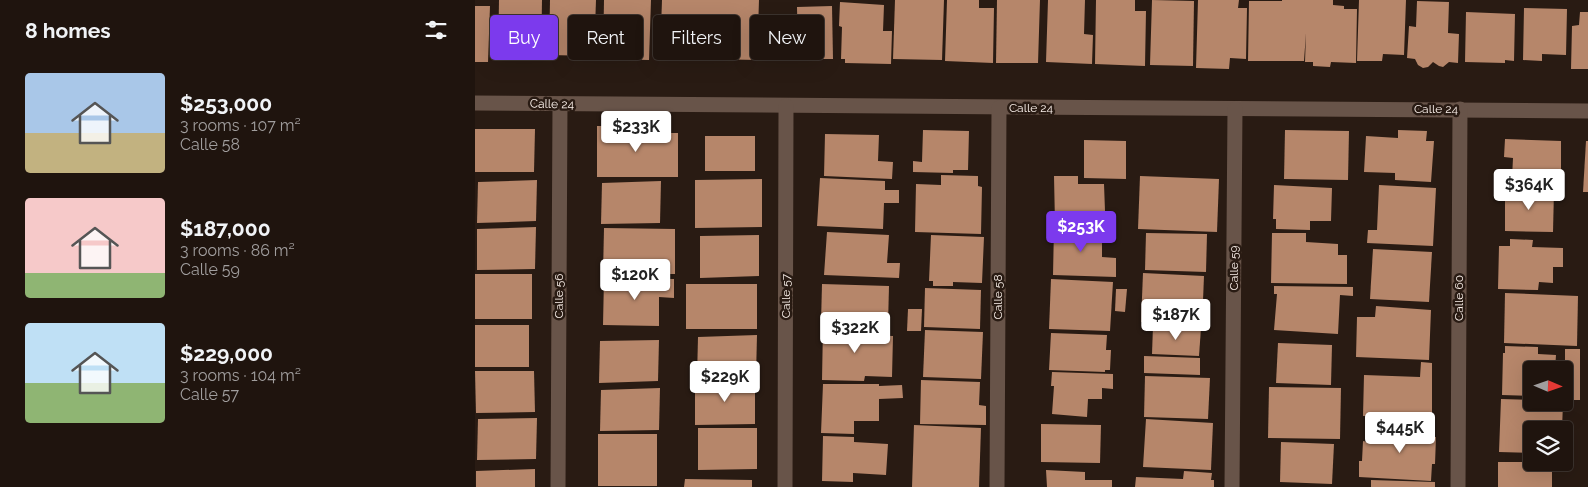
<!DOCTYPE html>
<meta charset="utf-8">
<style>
body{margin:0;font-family:Raleway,sans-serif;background:#271d17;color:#f1f3f6;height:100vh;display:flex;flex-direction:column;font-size:19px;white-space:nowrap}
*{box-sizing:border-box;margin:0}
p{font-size:16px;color:#a19e9e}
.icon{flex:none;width:28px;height:28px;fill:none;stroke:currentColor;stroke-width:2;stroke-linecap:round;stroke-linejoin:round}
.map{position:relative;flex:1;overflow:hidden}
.details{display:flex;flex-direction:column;background:#1f140e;width:475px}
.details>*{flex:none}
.top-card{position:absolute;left:15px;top:15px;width:475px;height:45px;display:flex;gap:10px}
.needle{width:32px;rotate:92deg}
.buttons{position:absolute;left:1048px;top:361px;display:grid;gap:10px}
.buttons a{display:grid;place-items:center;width:50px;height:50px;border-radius:5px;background:#1f140e;box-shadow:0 5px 20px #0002,0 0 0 1px #3c332e;font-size:25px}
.price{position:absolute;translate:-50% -42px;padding:0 11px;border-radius:5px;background:#fff;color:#222;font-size:16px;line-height:32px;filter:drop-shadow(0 1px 2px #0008)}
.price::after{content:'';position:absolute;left:50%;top:30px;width:15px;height:11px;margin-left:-8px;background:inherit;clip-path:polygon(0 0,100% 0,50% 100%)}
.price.active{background:#7c3aed;color:#fff}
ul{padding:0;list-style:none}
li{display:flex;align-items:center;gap:15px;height:125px;padding:0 25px}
li span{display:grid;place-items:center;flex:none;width:140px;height:100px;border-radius:5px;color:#555}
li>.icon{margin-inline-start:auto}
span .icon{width:60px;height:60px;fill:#fffc;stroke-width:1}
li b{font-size:21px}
h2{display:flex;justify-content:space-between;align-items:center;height:60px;padding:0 25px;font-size:21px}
.pill{padding:0 18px;border-radius:5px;background:#1f140e;box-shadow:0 5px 20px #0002,0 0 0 1px #3c332e;font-size:18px;line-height:45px}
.pill.active{background:#7c3aed;color:#fff}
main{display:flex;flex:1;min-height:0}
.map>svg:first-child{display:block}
.building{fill:#b6866a}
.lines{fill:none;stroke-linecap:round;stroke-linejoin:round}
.street{stroke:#685449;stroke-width:15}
.labels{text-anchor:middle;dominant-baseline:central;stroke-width:5;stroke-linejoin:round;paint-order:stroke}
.street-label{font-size:12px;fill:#fcf2ec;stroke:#291b13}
</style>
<main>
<section class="details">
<h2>8 homes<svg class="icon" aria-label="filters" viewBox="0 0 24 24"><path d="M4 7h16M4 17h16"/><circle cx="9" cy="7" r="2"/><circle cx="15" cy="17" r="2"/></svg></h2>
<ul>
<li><span style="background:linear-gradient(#a9c7e8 60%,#c2b280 0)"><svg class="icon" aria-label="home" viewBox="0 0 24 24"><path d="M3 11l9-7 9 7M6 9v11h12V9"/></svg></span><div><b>$253,000</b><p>3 rooms · 107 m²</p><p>Calle 58</p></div></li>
<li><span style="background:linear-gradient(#f6c9c9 75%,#8fb573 0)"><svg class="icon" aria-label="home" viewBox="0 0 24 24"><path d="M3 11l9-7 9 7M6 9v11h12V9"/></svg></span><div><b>$187,000</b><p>3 rooms · 86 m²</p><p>Calle 59</p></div></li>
<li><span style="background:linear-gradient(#bfe0f5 60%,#8fb573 0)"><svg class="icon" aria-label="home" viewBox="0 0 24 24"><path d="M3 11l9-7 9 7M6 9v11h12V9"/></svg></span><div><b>$229,000</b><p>3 rooms · 104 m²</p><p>Calle 57</p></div></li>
</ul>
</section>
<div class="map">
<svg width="1113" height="487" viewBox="0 0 1113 487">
<rect width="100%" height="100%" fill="#291b13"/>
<!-- building -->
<g class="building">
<polygon points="24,0 67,0 66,61 23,61"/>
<polygon points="75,0 121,0 119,56 74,55"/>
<polygon points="129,0 176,0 174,60 128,59"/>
<polygon points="187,0 284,0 282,60 185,58"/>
<polygon points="420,0 469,0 467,60 418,59"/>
<polygon points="472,0 504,0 504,8 519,8 518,63 470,61"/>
<polygon points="522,0 565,0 563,63 521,63"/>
<polygon points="573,0 610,0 609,34 618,35 617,64 571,62"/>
<polygon points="621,0 660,0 660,11 671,11 670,66 620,64"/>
<polygon points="677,0 719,1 718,66 675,65"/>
<polygon points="723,0 764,0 763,8 772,8 771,59 755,58 754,69 721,68"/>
<polygon points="807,0 858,0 858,5 869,6 869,9 882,9 881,63 856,62 855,67 838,66 838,62 830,62 831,33 829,61 773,61 774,1 807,1"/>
<polygon points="884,0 931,0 929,55 908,54 907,61 882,61"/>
<polygon points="942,1 974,2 973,33 984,34 983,63 974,62 968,67 964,66 958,62 953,67 948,68 943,65 940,59 932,58 934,26 941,27"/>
<polygon points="365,2 409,5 408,31 417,31 416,64 370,63 370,59 366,59 367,27 364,26"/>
<polygon points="0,6 15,6 13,62 0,62"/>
<polygon points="357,6 358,59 323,59 322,7"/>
<polygon points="1049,8 1092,9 1091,55 1067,54 1067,61 1048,60"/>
<polygon points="991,12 1040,14 1039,61 1030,60 1030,63 990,62"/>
<polygon points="1105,12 1113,12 1113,69 1096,69 1097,26 1104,25"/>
<polygon points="122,126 157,126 157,133 203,133 203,177 122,177"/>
<polygon points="0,129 60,129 59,172 0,172"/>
<polygon points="448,130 494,131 493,170 478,170 478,173 438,172 438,161 447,162"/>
<polygon points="810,130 874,131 873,180 809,179"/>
<polygon points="923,130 952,131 951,141 959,141 956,182 920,180 920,173 889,172 891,136 923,138"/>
<polygon points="350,134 404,135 403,161 418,162 417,179 349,176"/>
<rect x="230" y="136" width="50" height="35"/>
<polygon points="1030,139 1086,141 1086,171 1066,170 1066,179 1037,178 1038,158 1029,157"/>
<polygon points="609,140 651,141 651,179 609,178"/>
<polygon points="1111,141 1113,141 1113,192 1108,192"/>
<polygon points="466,175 503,176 503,186 507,187 506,234 440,232 441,184 466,185"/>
<polygon points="579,176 603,176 603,184 629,184 630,211 609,212 609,221 580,224"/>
<polygon points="665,176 744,179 742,232 663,229"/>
<polygon points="345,178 410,181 410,190 424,190 424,203 409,203 408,229 342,226"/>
<polygon points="287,179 287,227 220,228 220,180"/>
<polygon points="62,180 61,221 2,223 3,182"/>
<polygon points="186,181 185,223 126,224 127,183"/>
<polygon points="799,185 857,188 856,221 835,221 835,230 801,229 801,219 798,219"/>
<polygon points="904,185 961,188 958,246 892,243 893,230 902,230"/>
<polygon points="1030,190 1079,190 1078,232 1030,231"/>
<polygon points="61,227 60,269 2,270 2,229"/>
<polygon points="579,227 627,228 627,257 641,258 641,277 578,275"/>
<polygon points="129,228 200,229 200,274 128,274"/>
<polygon points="352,232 414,235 412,263 425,263 424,278 349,275"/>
<polygon points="671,233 732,234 731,272 670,270"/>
<polygon points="797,233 831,233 831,242 863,244 863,255 872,255 872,284 796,283"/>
<polygon points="284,235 284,276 225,278 225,236"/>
<polygon points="456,235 509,237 507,283 478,282 478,286 458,286 458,281 454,281"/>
<polygon points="1035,239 1058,240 1057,247 1088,248 1088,267 1078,267 1078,283 1064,282 1063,290 1023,289 1024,246 1035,246"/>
<polygon points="898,249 957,252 954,302 895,299"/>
<polygon points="668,273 729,276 727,325 666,322"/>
<rect x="0" y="274" width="57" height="45"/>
<polygon points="129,278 199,279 199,298 184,297 184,326 128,325"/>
<polygon points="576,279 638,282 635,331 574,329"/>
<rect x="211" y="284" width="71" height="45"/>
<polygon points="347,284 414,286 413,325 346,323"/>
<polygon points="799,286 878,287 878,296 865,295 863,334 799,330 802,294 799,294"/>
<polygon points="450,288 506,290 505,329 449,327"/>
<polygon points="641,289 652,289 650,312 640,311"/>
<polygon points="1030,293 1103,296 1102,346 1029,343"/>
<polygon points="901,306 956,310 954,360 881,357 882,317 900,317"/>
<polygon points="433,309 447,309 446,331 432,331"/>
<rect x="0" y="325" width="54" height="42"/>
<polygon points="348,326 390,327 390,335 418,336 417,377 390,376 389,381 347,380"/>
<polygon points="678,326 726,328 724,356 677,354"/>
<polygon points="450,330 508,332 506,379 448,377"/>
<polygon points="576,333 632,335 631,350 636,350 635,370 630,370 630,372 574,370"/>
<polygon points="282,335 281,376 222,378 223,337"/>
<polygon points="184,340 183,381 124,383 125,341"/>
<polygon points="803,343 857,345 856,385 801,383"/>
<polygon points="1030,346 1063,347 1063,354 1081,355 1080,370 1056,370 1056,396 1027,395 1028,353 1030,353"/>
<rect x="1090" y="349" width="15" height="51"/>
<polygon points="669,356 725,358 725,375 669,373"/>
<polygon points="946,362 957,363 957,418 888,416 889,375 945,377"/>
<polygon points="0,371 59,371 60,412 1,413"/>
<polygon points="577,372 638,374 638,389 627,388 627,399 613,399 612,417 577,414 579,386 576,386"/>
<polygon points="670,376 735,378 733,419 669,417"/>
<polygon points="446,380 505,382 504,405 511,406 511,425 445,424"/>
<polygon points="280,381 280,424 220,425 220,382"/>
<polygon points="348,384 404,384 404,386 427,385 428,398 404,399 404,421 379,421 379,434 346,433"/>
<polygon points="794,387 866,388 865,439 793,438"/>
<polygon points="185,388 184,430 125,431 126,390"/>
<polygon points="1026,399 1056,400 1056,402 1088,402 1087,430 1056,430 1056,453 1024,452"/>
<polygon points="62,418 61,459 2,460 3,419"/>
<polygon points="671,419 738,423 736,470 668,467"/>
<polygon points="924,422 957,424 956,437 961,437 960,464 957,464 956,481 884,477 884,461 887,461 888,441 893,442 893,431 923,433"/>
<polygon points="566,424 626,425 625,463 566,462"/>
<polygon points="439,425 506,428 504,487 437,487"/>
<polygon points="223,428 282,428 282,469 223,470"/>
<rect x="123" y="434" width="59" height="52"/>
<polygon points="348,436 379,437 379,442 413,444 411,475 378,473 378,482 347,481"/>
<polygon points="806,442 859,444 857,484 805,482"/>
<rect x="1023" y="462" width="54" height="25"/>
<polygon points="60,469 60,487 1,487 1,471"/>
<polygon points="571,470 610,472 610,480 637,480 637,487 572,487"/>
<polygon points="709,471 737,473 736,480 739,480 739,487 660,487 661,477 708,479"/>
<polygon points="210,479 277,480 277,487 209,487"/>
<polygon points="896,480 960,482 960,487 896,487"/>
</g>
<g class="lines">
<!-- street -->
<g class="street">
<polyline points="0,103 1113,111"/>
<polyline points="83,487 85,104"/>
<polyline points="310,487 311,106"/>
<polyline points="522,487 524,108"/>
<polyline points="757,487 760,109"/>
<polyline points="983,487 985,109"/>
</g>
</g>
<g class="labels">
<!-- street labels -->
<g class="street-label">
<text transform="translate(77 104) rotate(1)">Calle 24</text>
<text x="556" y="108">Calle 24</text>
<text x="961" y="109">Calle 24</text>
<text transform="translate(759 268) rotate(-90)">Calle 59</text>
<text transform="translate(84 296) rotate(-90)">Calle 56</text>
<text transform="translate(311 296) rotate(-90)">Calle 57</text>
<text transform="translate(523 297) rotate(-90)">Calle 58</text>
<text transform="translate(984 298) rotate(-90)">Calle 60</text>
</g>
</g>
</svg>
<div class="buttons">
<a><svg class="needle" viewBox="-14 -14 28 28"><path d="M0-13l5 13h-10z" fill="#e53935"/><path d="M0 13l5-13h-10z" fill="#a19e9e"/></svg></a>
<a><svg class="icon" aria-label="layers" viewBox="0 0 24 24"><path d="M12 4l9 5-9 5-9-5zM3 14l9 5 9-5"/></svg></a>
</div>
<b class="price" style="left:161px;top:153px">$233K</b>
<b class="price" style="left:1054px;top:211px">$364K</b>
<b class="price active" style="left:606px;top:253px">$253K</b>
<b class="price" style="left:160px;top:301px">$120K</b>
<b class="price" style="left:701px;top:341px">$187K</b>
<b class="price" style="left:380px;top:354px">$322K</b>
<b class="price" style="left:250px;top:403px">$229K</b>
<b class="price" style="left:925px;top:454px">$445K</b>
<div class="top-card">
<a class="pill active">Buy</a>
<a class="pill">Rent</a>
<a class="pill">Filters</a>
<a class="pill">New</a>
</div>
</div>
</main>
